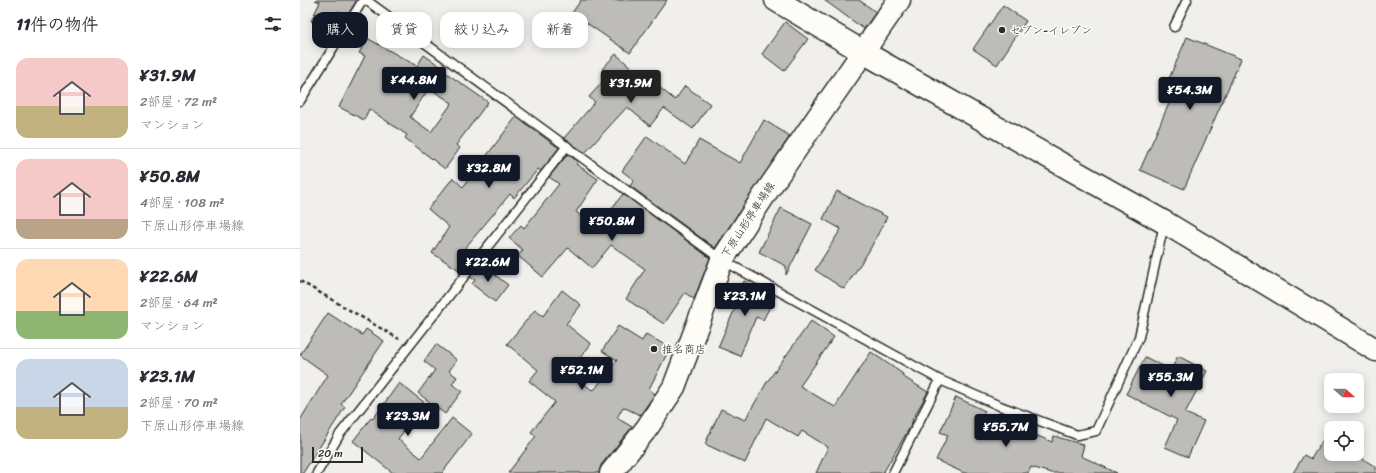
<!DOCTYPE html>
<html lang="ja">
<meta charset="utf-8">
<style>
body{margin:0;font-family:Sriracha,"Klee One",sans-serif;background:#f2f2f3;color:#2b2b33;height:100vh;display:flex;flex-direction:column;font-size:15px;white-space:nowrap}
*{box-sizing:border-box;margin:0}
p{font-size:13px;color:#7c7c81}
.icon{flex:none;width:22px;height:22px;fill:none;stroke:currentColor;stroke-width:2;stroke-linecap:round;stroke-linejoin:round}
.map{position:relative;flex:1;overflow:hidden}
.drawer{display:flex;flex-direction:column;background:#fff;width:300px}
.drawer>*{flex:none}
.guide{position:absolute;left:12px;top:12px;width:380px;height:36px;display:flex;gap:8px}
.needle{width:26px;rotate:111deg}
.tools{position:absolute;left:1024px;top:373px;display:grid;gap:8px}
.tools a{display:grid;place-items:center;width:40px;height:40px;border-radius:8px;background:#fff;box-shadow:0 2px 10px #0003;font-size:20px}
.scale{position:absolute;left:12px;bottom:10px;width:51px;box-sizing:border-box;padding-left:4px;border:2px solid #2b2b2b;border-top:0;font-size:11px;line-height:14px;white-space:nowrap;color:#2b2b2b;-webkit-text-stroke:3px #fdfcf7;paint-order:stroke}
.price{position:absolute;translate:-50% -34px;padding:0 9px;border-radius:4px;background:#111827;color:#fff;font-size:13px;line-height:26px;filter:drop-shadow(0 1px 2px #0008)}
.price::after{content:'';position:absolute;left:50%;top:24px;width:12px;height:9px;margin-left:-6px;background:inherit;clip-path:polygon(0 0,100% 0,50% 100%)}
.price.current{background:#222;color:#fff}
ul{padding:0;list-style:none}
li{display:flex;align-items:center;gap:12px;height:100px;padding:0 16px}
li+li{border-top:1px solid #e1e1e2}
li span{display:grid;place-items:center;flex:none;width:112px;height:80px;border-radius:12px;color:#555}
li>.icon{margin-inline-start:auto}
span .icon{width:48px;height:48px;fill:#fffc;stroke-width:1}
li b{font-size:17px}
h2{display:flex;justify-content:space-between;align-items:center;height:48px;padding:0 16px;font-size:17px}
.tag{padding:0 14px;border-radius:12px;background:#fff;box-shadow:0 2px 10px #0003;font-size:14px;line-height:36px}
.tag.current{background:#111827;color:#fff}
main{display:flex;flex:1;min-height:0}
.map>svg:first-child{display:block}
.building{fill:#bdbcb8;stroke:#2b2b2b;fill-rule:evenodd}
.lines{fill:none;stroke-linecap:round;stroke-linejoin:round}
.lane-casing{stroke:#2b2b2b;stroke-width:11}
.secondary-casing{stroke:#2b2b2b;stroke-width:25}
.path{stroke:#2b2b2b;stroke-width:2.5;stroke-dasharray:4 3;stroke-linecap:butt}
.lane{stroke:#fdfcf7;stroke-width:8}
.secondary{stroke:#fdfcf7;stroke-width:22}
.poi-dot{fill:#2b2b2b;stroke:#fdfcf7;stroke-width:1.5}
.labels{text-anchor:middle;dominant-baseline:central;stroke-width:3;stroke-linejoin:round;paint-order:stroke}
.poi-label{font-size:11px;fill:#2b2b2b;stroke:#fdfcf7;text-anchor:start}
.street-label{font-size:11px;fill:#2b2b2b;stroke:#fdfcf7}
</style>
<main>
<section class="drawer">
<h2>11件の物件<svg class="icon" aria-label="filters" viewBox="0 0 24 24"><path d="M4 7h16M4 17h16"/><circle cx="9" cy="7" r="2"/><circle cx="15" cy="17" r="2"/></svg></h2>
<ul>
<li><span style="background:linear-gradient(#f6c9c9 60%,#c2b280 0)"><svg class="icon" aria-label="home" viewBox="0 0 24 24"><path d="M3 11l9-7 9 7M6 9v11h12V9"/></svg></span><div><b>¥31.9M</b><p>2部屋 · 72 m²</p><p>マンション</p></div></li>
<li><span style="background:linear-gradient(#f6c9c9 75%,#b9a48a 0)"><svg class="icon" aria-label="home" viewBox="0 0 24 24"><path d="M3 11l9-7 9 7M6 9v11h12V9"/></svg></span><div><b>¥50.8M</b><p>4部屋 · 108 m²</p><p>下原山形停車場線</p></div></li>
<li><span style="background:linear-gradient(#ffd9b3 65%,#8fb573 0)"><svg class="icon" aria-label="home" viewBox="0 0 24 24"><path d="M3 11l9-7 9 7M6 9v11h12V9"/></svg></span><div><b>¥22.6M</b><p>2部屋 · 64 m²</p><p>マンション</p></div></li>
<li><span style="background:linear-gradient(#c9d6e8 60%,#c2b280 0)"><svg class="icon" aria-label="home" viewBox="0 0 24 24"><path d="M3 11l9-7 9 7M6 9v11h12V9"/></svg></span><div><b>¥23.1M</b><p>2部屋 · 70 m²</p><p>下原山形停車場線</p></div></li>
</ul>
</section>
<div class="map">
<svg width="1076" height="473" viewBox="0 0 1076 473">
<rect width="100%" height="100%" fill="#f0efeb"/>
<filter id="ink" filterUnits="userSpaceOnUse"><feTurbulence type="fractalNoise" baseFrequency=".025" numOctaves="2"/><feDisplacementMap in="SourceGraphic" scale="8" xChannelSelector="R" yChannelSelector="G"/><feConvolveMatrix kernelMatrix="1 2 1 2 8 2 1 2 1" color-interpolation-filters="sRGB"/></filter>
<g filter="url(#ink)">
<!-- building -->
<g class="building">
<polygon points="15,0 57,0 47,16 38,11 29,30 11,21 20,2"/>
<polygon points="281,0 367,0 330,53 272,13"/>
<polygon points="524,0 559,0 576,12 564,29"/>
<polygon points="703,5 726,21 697,65 673,49"/>
<polygon points="485,22 508,39 484,71 462,54"/>
<polygon points="887,37 941,59 884,189 840,170 877,85 868,81"/>
<path d="M67 38 117 66 124 55 140 66 139 68 188 102 156 145 160 148 145 169 105 138 107 135 69 109 64 120 39 107 65 56 59 53ZM129 88 152 103 131 132 110 117Z"/>
<polygon points="316,54 352,86 354,83 375,100 385,86 410,104 393,129 364,108 350,126 327,107 285,153 264,138 295,102 289,97 309,75 302,69"/>
<polygon points="216,117 259,148 241,171 238,169 214,198 210,194 165,248 170,251 168,255 172,258 161,271 132,253 149,227 128,209 153,178 163,187"/>
<polygon points="464,120 490,136 415,248 330,186 334,180 322,171 347,136 385,164 399,140 440,163"/>
<polygon points="268,154 278,162 276,164 298,179 276,212 296,228 323,194 410,258 394,299 385,293 364,324 326,299 345,269 311,245 292,268 268,248 243,277 218,256 223,250 209,238 221,225 224,228 259,184 249,177"/>
<polygon points="537,191 587,217 569,251 544,289 515,270 541,229 523,219"/>
<polygon points="481,208 512,224 486,275 486,266 459,252"/>
<polygon points="181,264 208,285 195,302 172,284 175,280 170,277"/>
<polygon points="444,281 475,297 463,320 456,317 440,356 418,347 436,306 432,304"/>
<polygon points="262,290 281,305 266,324 291,344 269,372 292,390 295,389 317,360 302,351 318,326 342,341 346,334 370,348 349,389 355,394 340,415 323,407 317,418 332,427 301,465 299,473 208,473 236,436 231,432 255,402 229,381 238,370 207,344 235,310 243,316"/>
<polygon points="28,313 62,335 66,329 84,341 41,404 45,407 3,473 0,473 0,420 28,375 0,355"/>
<polygon points="511,321 534,337 500,386 535,407 571,352 603,374 602,376 628,392 612,420 613,420 610,427 583,473 516,473 528,447 502,431 498,437 466,418 445,463 405,444 421,409 445,420 467,382"/>
<polygon points="136,344 157,360 149,371 157,377 152,384 162,391 145,414 118,393 135,370 124,361"/>
<polygon points="878,356 907,371 885,413 904,421 888,457 865,447 877,420 826,394 845,357 871,370"/>
<polygon points="99,383 125,403 98,439 121,458 152,418 172,434 142,473 93,473 53,441 71,418 73,419"/>
<polygon points="656,397 685,411 680,421 713,436 717,427 752,442 754,436 784,445 781,456 817,473 751,473 731,467 728,473 664,473 636,460 648,435 640,432"/>
<polygon points="1031,427 1031,454 1055,454 1076,467 1076,473 993,473 1004,455 1011,459"/>
</g>
<g class="lines">
<defs>
<g id="lane">
<polyline points="66,0 422,260 640,380 700,406 777,435 796,431 839,337 864,224"/>
<polyline points="874,27 887,0"/>
<polyline points="0,101 63,0"/>
<polyline points="17,473 40,434 267,146"/>
<polyline points="593,473 640,380"/>
</g>
<g id="secondary">
<polyline points="476,0 563,52 864,222 1076,350"/>
<polyline points="311,473 347,428 374,387 422,260 469,188 599,0"/>
</g>
</defs>
<!-- lane casing -->
<use href="#lane" class="lane-casing"/>
<!-- secondary casing -->
<use href="#secondary" class="secondary-casing"/>
<!-- path -->
<polyline class="path" points="0,281 99,339"/>
<!-- lane -->
<use href="#lane" class="lane"/>
<!-- secondary -->
<use href="#secondary" class="secondary"/>
</g>
</g>
<!-- markers -->
<g class="poi-dot">
<circle cx="702" cy="30" r="4"/>
<circle cx="354" cy="349" r="4"/>
</g>
<g class="labels">
<!-- poi labels -->
<g class="poi-label">
<text x="710" y="30">セブン-イレブン</text>
<text x="362" y="349">推名商店</text>
</g>
<!-- street labels -->
<g class="street-label">
<text transform="translate(448 220) rotate(-57)">下原山形停車場線</text>
</g>
</g>
</svg>
<div class="tools">
<a><svg class="needle" viewBox="-14 -14 28 28"><path d="M0-13l5 13h-10z" fill="#e53935"/><path d="M0 13l5-13h-10z" fill="#7c7c81"/></svg></a>
<a><svg class="icon" aria-label="locate" viewBox="0 0 24 24"><circle cx="12" cy="12" r="6"/><path d="M12 2v4M12 18v4M2 12h4M18 12h4"/></svg></a>
</div>
<div class="scale">20 m</div>
<b class="price" style="left:114px;top:101px">¥44.8M</b>
<b class="price current" style="left:331px;top:104px">¥31.9M</b>
<b class="price" style="left:890px;top:111px">¥54.3M</b>
<b class="price" style="left:189px;top:189px">¥32.8M</b>
<b class="price" style="left:312px;top:242px">¥50.8M</b>
<b class="price" style="left:188px;top:283px">¥22.6M</b>
<b class="price" style="left:445px;top:317px">¥23.1M</b>
<b class="price" style="left:282px;top:391px">¥52.1M</b>
<b class="price" style="left:871px;top:398px">¥55.3M</b>
<b class="price" style="left:108px;top:437px">¥23.3M</b>
<b class="price" style="left:706px;top:448px">¥55.7M</b>
<div class="guide">
<a class="tag current">購入</a>
<a class="tag">賃貸</a>
<a class="tag">絞り込み</a>
<a class="tag">新着</a>
</div>
</div>
</main>
